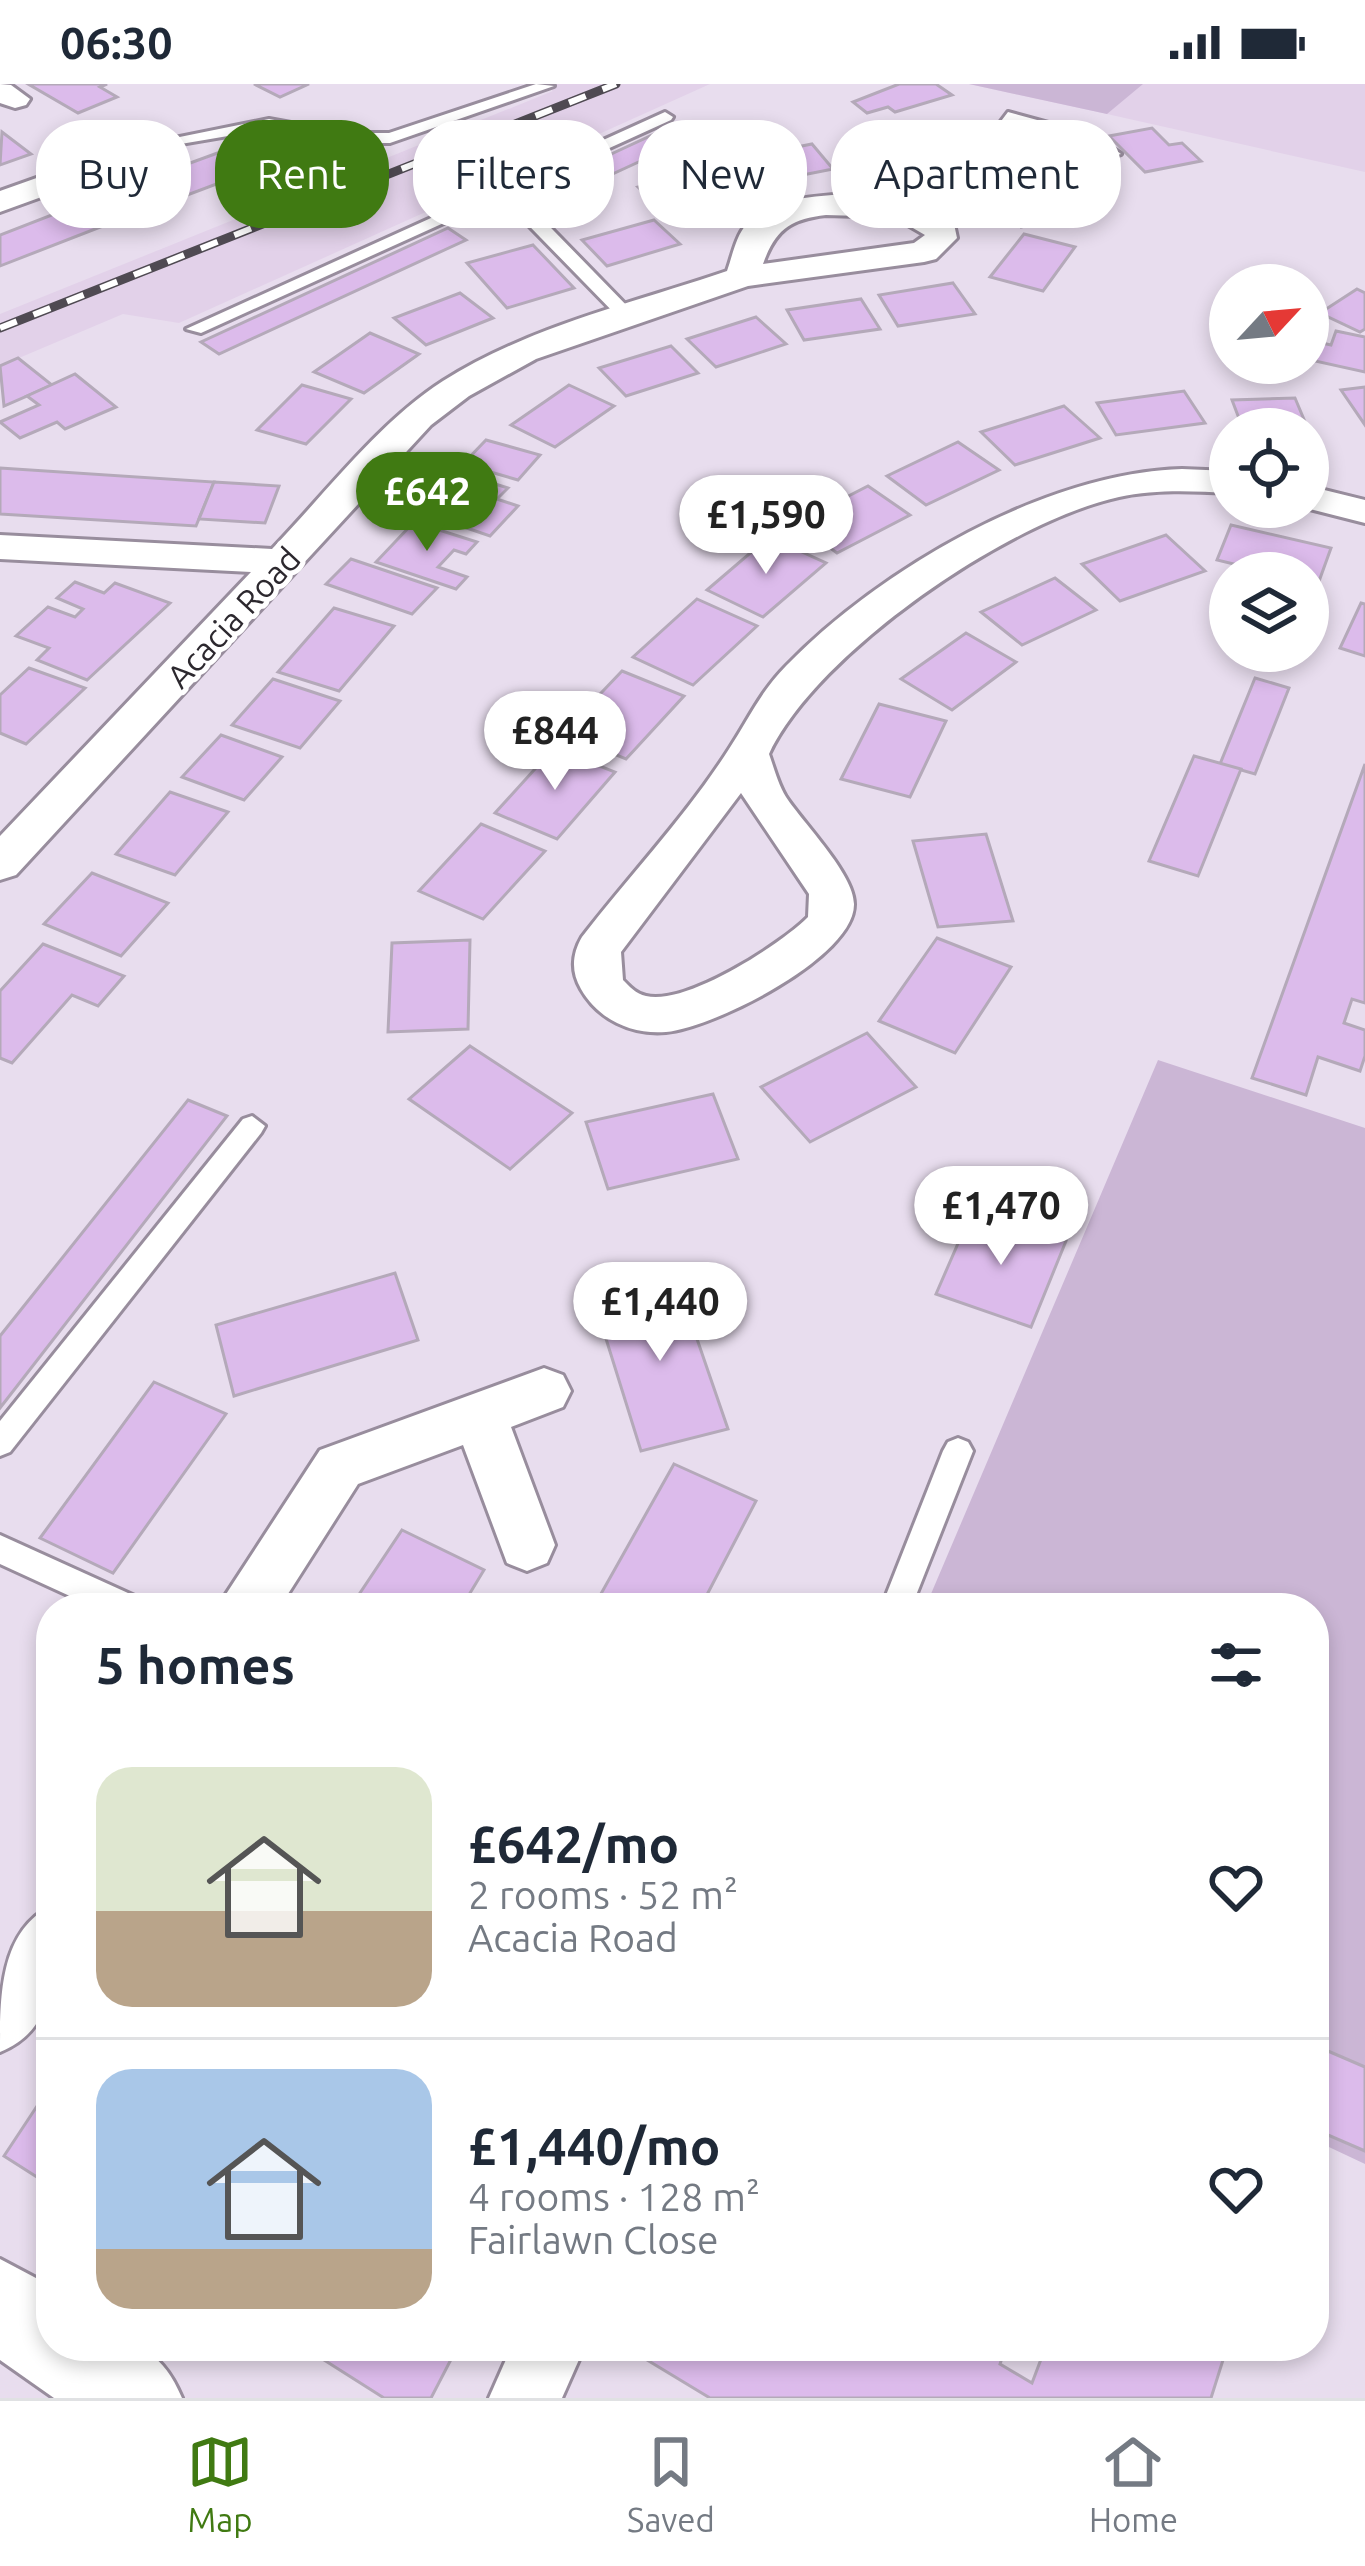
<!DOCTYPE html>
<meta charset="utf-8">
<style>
body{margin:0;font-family:Ubuntu,sans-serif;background:#f2f2f3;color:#1f2937;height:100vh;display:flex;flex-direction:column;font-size:45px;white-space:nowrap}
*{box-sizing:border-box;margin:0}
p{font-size:39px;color:#747a83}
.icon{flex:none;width:66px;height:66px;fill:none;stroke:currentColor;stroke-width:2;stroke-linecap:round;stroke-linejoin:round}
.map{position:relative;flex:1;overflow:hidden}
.drawer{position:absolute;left:36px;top:1509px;width:1293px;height:768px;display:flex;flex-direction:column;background:#fff;border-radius:48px;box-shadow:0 6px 18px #0003}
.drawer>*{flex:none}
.top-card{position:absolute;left:36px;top:36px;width:1293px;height:108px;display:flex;gap:24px}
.needle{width:78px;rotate:64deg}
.tools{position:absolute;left:1209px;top:180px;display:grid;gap:24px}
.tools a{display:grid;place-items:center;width:120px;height:120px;border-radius:50%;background:#fff;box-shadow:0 6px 18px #0003;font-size:60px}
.price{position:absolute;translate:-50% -102px;padding:0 27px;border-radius:42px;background:#fff;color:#222;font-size:39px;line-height:78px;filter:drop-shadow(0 3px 6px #0008)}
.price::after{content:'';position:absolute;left:50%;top:72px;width:36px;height:27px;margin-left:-18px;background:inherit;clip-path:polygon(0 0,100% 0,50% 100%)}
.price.current{background:#407a12;color:#fff}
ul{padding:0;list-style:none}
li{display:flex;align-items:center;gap:36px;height:300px;padding:0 60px}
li+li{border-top:3px solid #e0e1e3}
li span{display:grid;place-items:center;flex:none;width:336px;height:240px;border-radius:36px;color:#555}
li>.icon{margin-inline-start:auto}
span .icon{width:144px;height:144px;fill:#fffc;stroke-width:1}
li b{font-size:51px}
h2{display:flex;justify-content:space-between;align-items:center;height:144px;padding:0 60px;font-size:51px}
.pill{padding:0 42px;border-radius:48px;background:#fff;box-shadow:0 6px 18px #0003;font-size:42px;line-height:108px}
.pill.current{background:#407a12;color:#fff}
.status{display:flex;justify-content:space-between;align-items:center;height:84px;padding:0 60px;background:#fff;direction:ltr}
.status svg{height:33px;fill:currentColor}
.tab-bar{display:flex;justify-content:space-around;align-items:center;height:168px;border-top:3px solid #e0e1e3;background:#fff;font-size:33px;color:#747a83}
.tab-bar a{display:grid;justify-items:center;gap:6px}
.tab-bar .current{color:#407a12}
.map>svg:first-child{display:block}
.built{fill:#e2d1e9}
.green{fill:#cbb6d5}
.building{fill:#dcbbeb;stroke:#b4a9b9;stroke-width:3}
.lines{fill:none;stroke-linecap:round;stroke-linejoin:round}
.lane-casing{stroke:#988d9d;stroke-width:6}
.street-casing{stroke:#988d9d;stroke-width:6}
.primary-casing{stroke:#988d9d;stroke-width:6}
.lane{fill:#fff;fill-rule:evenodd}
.street{fill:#fff;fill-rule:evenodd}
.primary{fill:#fff;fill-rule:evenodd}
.rail-casing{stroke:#4f4a52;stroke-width:9}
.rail{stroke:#fff;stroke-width:6;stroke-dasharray:18;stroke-linecap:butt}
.labels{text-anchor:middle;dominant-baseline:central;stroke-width:10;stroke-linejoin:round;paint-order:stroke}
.far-street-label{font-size:33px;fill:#2c282e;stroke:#fff}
</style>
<div class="status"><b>06:30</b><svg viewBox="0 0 49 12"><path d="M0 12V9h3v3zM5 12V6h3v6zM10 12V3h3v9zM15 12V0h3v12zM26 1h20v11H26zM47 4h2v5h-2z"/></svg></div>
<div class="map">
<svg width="1365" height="2314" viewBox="0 0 1365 2314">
<rect width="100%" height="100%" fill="#e8ddee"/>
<!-- built -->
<g class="built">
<polygon points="542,0 710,0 179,239 123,230 0,282 0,230 553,7"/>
<polygon points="969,0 1365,0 1365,88 1107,30"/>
</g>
<!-- green -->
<g class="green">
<polygon points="969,0 1143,0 1107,30"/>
<polygon points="1158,976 1365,1044 1365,2080 1314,2056 1314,1524 925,1524"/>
</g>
<!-- building -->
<g class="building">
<polygon points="28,0 107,0 100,3 117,13 78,29"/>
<polygon points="254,0 309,0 280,13"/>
<polygon points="899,0 936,0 952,11 895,28 888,23 867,29 853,18"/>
<polygon points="676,40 697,51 543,122 523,111"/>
<polygon points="1152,44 1169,61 1182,59 1201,77 1145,88 1109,52"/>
<polygon points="2,48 31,70 0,81"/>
<polygon points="253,56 280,76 158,122 130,101"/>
<polygon points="812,60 833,85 757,100 737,75"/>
<polygon points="856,60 938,68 932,96 849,89"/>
<polygon points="712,83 738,106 664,127 638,103"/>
<polygon points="1023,91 1069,130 1021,143 976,104"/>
<polygon points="98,113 126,133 0,182 0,151"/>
<polygon points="654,136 680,160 607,182 582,156"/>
<polygon points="448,144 466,156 219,270 201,258"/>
<polygon points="1024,150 1075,163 1043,207 990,193"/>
<polygon points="533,161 574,204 507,224 467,179"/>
<polygon points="953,199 975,230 898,242 879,211"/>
<polygon points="1357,205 1365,209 1365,245 1360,248 1320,229"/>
<polygon points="460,209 493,234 426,261 394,234"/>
<polygon points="861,215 880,245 804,256 787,226"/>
<polygon points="756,233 786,260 716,283 687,255"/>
<polygon points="1336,247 1365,253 1365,288 1315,277 1322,259 1331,261"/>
<polygon points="370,249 419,270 364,309 314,288"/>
<polygon points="671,262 698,289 626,312 599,284"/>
<polygon points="18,274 52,301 4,322 0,282"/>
<polygon points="75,290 116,323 65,345 57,338 20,354 0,338 39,321 27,312"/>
<polygon points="302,301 351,315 306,360 257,346"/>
<polygon points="569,301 614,322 555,363 511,341"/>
<polygon points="1365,303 1365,341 1341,306"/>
<polygon points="1184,307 1205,339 1116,351 1097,319"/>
<polygon points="1295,314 1308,345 1243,345 1232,316"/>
<polygon points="1064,322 1100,354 1015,381 981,348"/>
<polygon points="486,356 540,371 518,396 463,380"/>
<polygon points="958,358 999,386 926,421 887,392"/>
<polygon points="0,384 214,398 196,442 0,430"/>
<polygon points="460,389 508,404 497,415 518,422 490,452 420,428"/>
<polygon points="214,398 279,402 265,439 199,435"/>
<polygon points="868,402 910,431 837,469 796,439"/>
<polygon points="414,438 477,458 466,470 454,466 438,483 467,493 456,505 376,478"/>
<polygon points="1231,441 1331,464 1318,500 1308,498 1308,489 1271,489 1217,476"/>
<polygon points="1166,451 1205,487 1120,517 1082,480"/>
<polygon points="769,453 826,479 763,533 707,506"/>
<polygon points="351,475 437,504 412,530 326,500"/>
<polygon points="1055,494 1096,526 1022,561 981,528"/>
<polygon points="75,498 104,509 115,499 170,519 87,596 37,576 49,564 16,552 48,523 75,533 83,525 57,514"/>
<polygon points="697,515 757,542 693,601 633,573"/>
<polygon points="1361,519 1365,520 1365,572 1340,564"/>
<polygon points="334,524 394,542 339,607 278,588"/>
<polygon points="966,549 1016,578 952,626 901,595"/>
<polygon points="29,584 85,604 26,660 0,649 0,611"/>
<polygon points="622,587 684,612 626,675 563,649"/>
<polygon points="1255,594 1289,604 1255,690 1220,680"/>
<polygon points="273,595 340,617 300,664 232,641"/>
<polygon points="879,620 946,637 910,713 841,695"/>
<polygon points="221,651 282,673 244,716 182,693"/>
<polygon points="554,664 615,688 557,755 495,729"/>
<polygon points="1194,672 1241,685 1198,792 1149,777"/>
<polygon points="1365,680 1365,919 1352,915 1344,939 1365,946 1365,972 1360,987 1318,973 1306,1011 1252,994"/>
<polygon points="170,708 228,728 175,791 116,770"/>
<polygon points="481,740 545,767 483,835 419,807"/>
<polygon points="986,750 1013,837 938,843 913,757"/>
<polygon points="92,789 168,819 121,872 44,840"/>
<polygon points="937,854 1011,883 955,969 879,937"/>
<polygon points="470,856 468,945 388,948 392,859"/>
<polygon points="43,860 124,892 98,922 72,911 12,979 0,974 0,907"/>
<polygon points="867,949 916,1003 810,1058 761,1003"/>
<polygon points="470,962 572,1029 510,1085 409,1015"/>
<polygon points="713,1010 738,1075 608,1105 586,1038"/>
<polygon points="188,1016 227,1032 0,1324 0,1252"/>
<polygon points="973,1125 1066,1157 1031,1243 936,1210"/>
<polygon points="395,1189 418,1256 234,1312 216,1241"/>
<polygon points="676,1194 728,1345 641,1367 593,1213"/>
<polygon points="154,1298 226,1330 113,1489 40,1454"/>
<polygon points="674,1380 756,1417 700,1524 593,1524"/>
<polygon points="402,1446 484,1486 461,1524 350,1524"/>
<polygon points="1314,1961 1365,1983 1365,2067 1314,2045"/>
<polygon points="51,2001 51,2102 4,2072"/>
<polygon points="302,2262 458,2262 431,2314 384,2314"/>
<polygon points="624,2262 1006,2262 1000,2280 1032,2299 1046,2262 1197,2262 1223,2276 1211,2314 710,2314"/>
</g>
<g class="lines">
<defs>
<g id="lane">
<polygon points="536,0 554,2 390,59 346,59 269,45 163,63 155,58 269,35 346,49 389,49"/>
<polygon points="665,28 673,33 671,36 515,107 633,228 633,236 621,236 501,113 201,249 186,245"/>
<polygon points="1008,28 1096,52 1121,70 1107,74 1084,58 1018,37 950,128 935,138 923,138 923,130 938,120"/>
<polygon points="252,1032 265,1042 261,1049 10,1368 0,1372 0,1337 243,1035"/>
<polygon points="958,1354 968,1358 973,1367 911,1524 881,1524 943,1367 948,1358"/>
<polygon points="0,1451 139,1514 143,1524 96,1524 0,1480"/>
</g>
<g id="street">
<polygon points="0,0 11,1 30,15 26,21 15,24 0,19"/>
<polygon points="163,49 178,58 174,65 0,128 0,107"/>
<path d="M848 110 926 122 954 140 957 154 936 175 924 178 748 202 536 275 469 312 431 341 16 791 0 796V752L251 488 0 475V451L272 465C326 409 378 339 443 297 528 243 633 219 727 187 732 173 736 152 746 141 770 114 815 112 848 110ZM826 131 894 133 925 151 914 159 763 180C775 146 790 135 826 131Z"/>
<path d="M1182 385 1230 387V409C1193 407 1155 405 1119 413 1009 437 817 568 769 670 774 684 778 700 786 713 803 739 854 790 854 820 855 873 713 944 666 948 631 951 598 935 581 905 571 888 572 870 582 853 630 791 687 731 729 665 748 636 761 607 786 582 880 485 1045 389 1182 385ZM741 709 809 810 808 833C780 861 685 922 646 912 636 910 629 902 623 896L621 868Z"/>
<polygon points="1308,402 1365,416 1365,439 1302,423 1308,423"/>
<polygon points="544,1284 563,1291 571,1307 563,1323 511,1343 555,1461 547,1479 527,1487 507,1479 463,1361 358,1400 279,1524 217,1524 320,1366"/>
<path d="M51 1822C51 1879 63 1942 0 1968 0 1911 0 1848 51 1822Z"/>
<polygon points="512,2262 585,2262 562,2314 489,2314"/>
</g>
<path id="primary" d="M0 2175 51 2202V2262C116 2262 153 2245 182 2314H54L0 2276Z"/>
</defs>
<!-- lane casing -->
<use href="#lane" class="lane-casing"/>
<!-- street casing -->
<use href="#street" class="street-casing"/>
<!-- primary casing -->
<use href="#primary" class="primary-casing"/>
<!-- lane -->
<use href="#lane" class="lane"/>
<!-- street -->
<use href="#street" class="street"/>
<!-- primary -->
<use href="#primary" class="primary"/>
<defs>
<polyline id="rail" points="0,244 616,0"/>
</defs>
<!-- rail casing -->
<use href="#rail" class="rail-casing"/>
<!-- rail -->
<use href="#rail" class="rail"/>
</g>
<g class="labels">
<!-- far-street labels -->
<g class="far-street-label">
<text transform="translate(233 533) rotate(-47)">Acacia Road</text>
</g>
</g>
</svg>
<div class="tools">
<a><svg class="needle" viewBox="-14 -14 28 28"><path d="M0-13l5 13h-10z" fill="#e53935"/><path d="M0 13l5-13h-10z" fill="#747a83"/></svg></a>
<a><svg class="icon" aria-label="locate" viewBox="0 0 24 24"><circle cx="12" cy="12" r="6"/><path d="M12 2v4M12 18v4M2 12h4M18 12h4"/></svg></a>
<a><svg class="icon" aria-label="layers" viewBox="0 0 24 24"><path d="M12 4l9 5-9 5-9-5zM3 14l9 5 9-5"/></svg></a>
</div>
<b class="price current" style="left:427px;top:470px">£642</b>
<b class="price" style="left:766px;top:493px">£1,590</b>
<b class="price" style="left:555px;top:709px">£844</b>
<b class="price" style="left:1001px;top:1184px">£1,470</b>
<b class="price" style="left:660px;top:1280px">£1,440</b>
<div class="top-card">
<a class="pill">Buy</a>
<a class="pill current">Rent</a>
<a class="pill">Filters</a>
<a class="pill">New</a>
<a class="pill">Apartment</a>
</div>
<section class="drawer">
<h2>5 homes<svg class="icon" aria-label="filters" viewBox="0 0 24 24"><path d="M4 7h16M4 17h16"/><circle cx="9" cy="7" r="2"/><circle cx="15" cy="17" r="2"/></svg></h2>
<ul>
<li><span style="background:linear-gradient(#dfe7d0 60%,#b9a48a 0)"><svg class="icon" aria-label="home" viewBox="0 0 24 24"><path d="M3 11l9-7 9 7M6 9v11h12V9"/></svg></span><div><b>£642/mo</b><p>2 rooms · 52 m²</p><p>Acacia Road</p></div><svg class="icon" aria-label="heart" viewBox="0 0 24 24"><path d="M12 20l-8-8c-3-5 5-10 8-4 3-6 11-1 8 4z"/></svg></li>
<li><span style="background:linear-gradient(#a9c7e8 75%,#b9a48a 0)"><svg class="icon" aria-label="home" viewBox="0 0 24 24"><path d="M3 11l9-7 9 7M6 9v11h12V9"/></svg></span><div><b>£1,440/mo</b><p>4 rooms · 128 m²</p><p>Fairlawn Close</p></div><svg class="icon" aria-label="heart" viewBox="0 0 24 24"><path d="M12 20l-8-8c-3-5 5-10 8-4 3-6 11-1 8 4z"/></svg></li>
</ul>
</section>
</div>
<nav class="tab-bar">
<a class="current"><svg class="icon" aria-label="map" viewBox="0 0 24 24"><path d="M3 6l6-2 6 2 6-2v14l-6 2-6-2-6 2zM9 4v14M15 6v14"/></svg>Map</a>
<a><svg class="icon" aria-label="saved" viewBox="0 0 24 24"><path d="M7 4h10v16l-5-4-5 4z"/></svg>Saved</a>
<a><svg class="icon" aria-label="home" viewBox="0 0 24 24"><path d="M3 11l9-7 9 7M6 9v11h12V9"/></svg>Home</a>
</nav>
